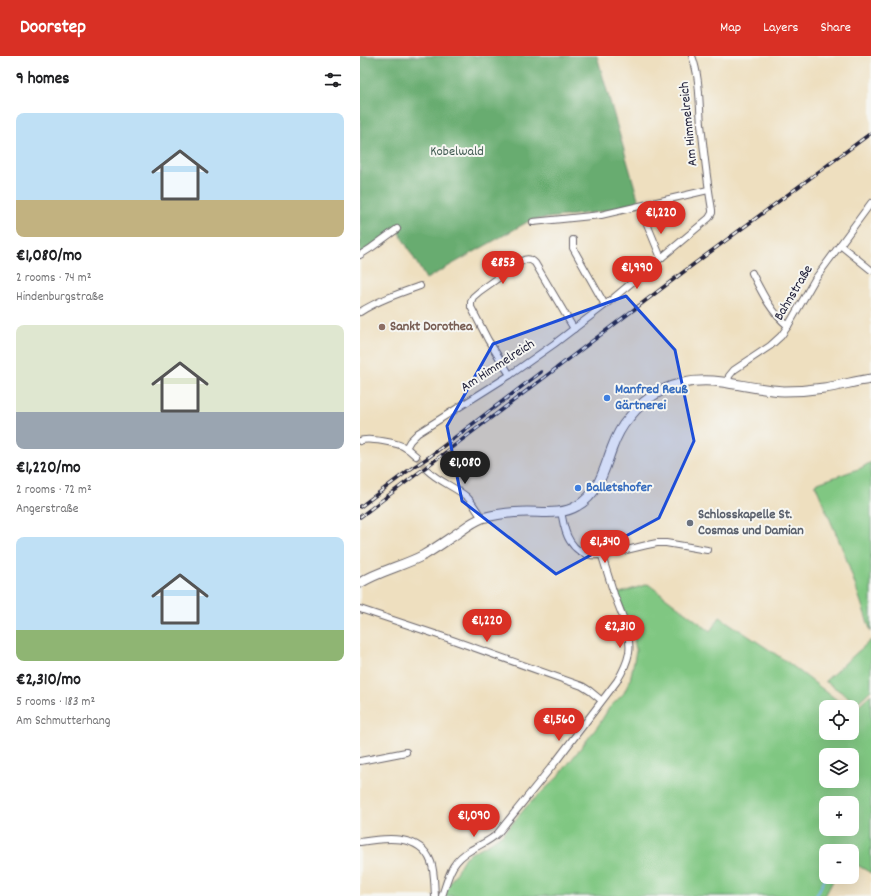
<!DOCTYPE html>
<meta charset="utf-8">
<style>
body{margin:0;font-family:Dekko,sans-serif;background:#f6f6f6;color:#202124;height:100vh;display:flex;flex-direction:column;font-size:15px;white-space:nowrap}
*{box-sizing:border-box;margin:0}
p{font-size:13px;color:#757577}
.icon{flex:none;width:22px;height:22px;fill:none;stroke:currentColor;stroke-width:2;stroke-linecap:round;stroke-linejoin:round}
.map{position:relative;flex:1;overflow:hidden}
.details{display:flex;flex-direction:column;background:#fff;width:360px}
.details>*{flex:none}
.fabs{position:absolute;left:459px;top:644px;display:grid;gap:8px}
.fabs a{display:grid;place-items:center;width:40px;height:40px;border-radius:8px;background:#fff;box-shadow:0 4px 16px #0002;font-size:20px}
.price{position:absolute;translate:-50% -34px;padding:0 9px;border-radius:14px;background:#d93025;color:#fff;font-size:13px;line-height:26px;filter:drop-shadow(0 1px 2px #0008)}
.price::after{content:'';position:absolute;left:50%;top:24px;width:12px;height:9px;margin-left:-6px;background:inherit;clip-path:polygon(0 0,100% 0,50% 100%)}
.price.current{background:#222;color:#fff}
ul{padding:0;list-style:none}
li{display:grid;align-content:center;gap:8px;height:212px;padding:0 16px}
li span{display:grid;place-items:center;height:124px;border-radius:8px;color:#555}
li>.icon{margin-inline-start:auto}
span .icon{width:72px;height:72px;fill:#fffc;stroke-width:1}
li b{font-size:17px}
h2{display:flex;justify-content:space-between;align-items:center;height:48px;padding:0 16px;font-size:17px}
header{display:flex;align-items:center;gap:24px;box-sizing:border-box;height:56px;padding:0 20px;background:#d93025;color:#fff}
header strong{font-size:19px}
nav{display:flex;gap:22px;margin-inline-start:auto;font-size:14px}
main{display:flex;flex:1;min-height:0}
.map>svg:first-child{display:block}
.green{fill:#80c782;stroke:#51745e;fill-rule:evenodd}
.forest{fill:#68ac70;stroke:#456756}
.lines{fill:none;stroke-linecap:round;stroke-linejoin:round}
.stream{stroke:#82baf3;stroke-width:2}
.street-tunnel{stroke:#c5b9a5;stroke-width:6;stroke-dasharray:6 3;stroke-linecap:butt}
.street-casing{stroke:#696469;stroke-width:8}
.secondary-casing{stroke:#696469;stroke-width:11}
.street{stroke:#fff;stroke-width:6}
.secondary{stroke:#fff;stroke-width:9}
.rail-casing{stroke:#22223b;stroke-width:3.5}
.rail{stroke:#f6f6f2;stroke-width:2;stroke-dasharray:6;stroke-linecap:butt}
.marked{fill:#1d4ed8;fill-opacity:0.2;stroke:#1d4ed8;stroke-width:3;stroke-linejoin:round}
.education-dot{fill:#8d6e63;stroke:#f6f6f2;stroke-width:1.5}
.shop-dot{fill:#3f7fe0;stroke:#f6f6f2;stroke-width:1.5}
.worship-dot{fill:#6b7280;stroke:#f6f6f2;stroke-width:1.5}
.labels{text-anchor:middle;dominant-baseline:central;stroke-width:4;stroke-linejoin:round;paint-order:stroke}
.street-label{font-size:14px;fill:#22223b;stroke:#f6f6f2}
.park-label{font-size:14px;fill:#435c54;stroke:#f6f6f2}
.education-label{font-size:14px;font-weight:bold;fill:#785e54;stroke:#f6f6f2;text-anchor:start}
.shop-label{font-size:14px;font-weight:bold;fill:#366cbe;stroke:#f6f6f2;text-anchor:start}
.worship-label{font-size:14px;font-weight:bold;fill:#5b616d;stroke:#f6f6f2;text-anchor:start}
</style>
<header>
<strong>Doorstep</strong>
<nav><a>Map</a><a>Layers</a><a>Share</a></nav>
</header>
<main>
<section class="details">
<h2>9 homes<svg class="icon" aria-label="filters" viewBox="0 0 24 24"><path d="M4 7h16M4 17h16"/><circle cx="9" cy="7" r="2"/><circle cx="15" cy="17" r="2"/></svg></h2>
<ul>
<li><span style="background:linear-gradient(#bfe0f5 70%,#c2b280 0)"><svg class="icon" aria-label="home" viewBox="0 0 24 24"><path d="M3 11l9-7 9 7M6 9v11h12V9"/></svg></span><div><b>€1,080/mo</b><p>2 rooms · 74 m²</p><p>Hindenburgstraße</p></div></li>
<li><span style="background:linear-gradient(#dfe7d0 70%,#9aa5b1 0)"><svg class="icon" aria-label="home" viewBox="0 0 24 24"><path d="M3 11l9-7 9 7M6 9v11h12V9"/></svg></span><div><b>€1,220/mo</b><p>2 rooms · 72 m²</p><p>Angerstraße</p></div></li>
<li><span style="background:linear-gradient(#bfe0f5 75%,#8fb573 0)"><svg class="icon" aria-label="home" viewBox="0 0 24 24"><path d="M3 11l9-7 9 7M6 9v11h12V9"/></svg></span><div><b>€2,310/mo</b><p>5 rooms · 183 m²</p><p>Am Schmutterhang</p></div></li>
</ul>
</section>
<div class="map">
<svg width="511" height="840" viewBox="0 0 511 840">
<rect width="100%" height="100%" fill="#f6f6f2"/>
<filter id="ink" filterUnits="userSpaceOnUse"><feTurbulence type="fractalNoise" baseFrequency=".025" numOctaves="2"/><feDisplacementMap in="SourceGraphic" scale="8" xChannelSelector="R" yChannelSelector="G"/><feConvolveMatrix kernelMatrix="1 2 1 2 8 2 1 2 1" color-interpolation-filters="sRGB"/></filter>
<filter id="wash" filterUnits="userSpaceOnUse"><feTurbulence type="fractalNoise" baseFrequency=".012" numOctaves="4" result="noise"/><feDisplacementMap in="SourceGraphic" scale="16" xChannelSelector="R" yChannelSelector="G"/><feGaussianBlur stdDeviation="0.9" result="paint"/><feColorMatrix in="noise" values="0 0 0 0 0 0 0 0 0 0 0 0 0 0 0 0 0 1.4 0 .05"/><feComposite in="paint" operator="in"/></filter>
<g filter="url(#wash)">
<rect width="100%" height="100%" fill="#eedfbf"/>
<!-- green -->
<g class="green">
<polygon points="511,406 511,576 485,499 455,428 501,412"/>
<path d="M288 528 350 575 360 561 426 605 486 651H466V677H492V655L511 638V817L492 806V795H466V821H475L465 840H85L87 832 105 801 113 796 130 787 144 777 168 749 197 722 238 670 249 652 264 637 270 624 276 595 274 582 257 538ZM466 699H492V725H466ZM466 747H492V773H466Z"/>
<polygon points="511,584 511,634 497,647 465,625"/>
</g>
<!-- forest -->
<polygon class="forest" points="0,0 237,0 279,146 239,156 171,164 66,223 37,173 0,199"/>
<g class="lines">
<!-- stream -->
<g class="stream">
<polyline points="480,795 482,792"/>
<polyline points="456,840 466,821"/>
</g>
</g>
</g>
<g filter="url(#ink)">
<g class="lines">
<!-- street-tunnel -->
<polyline class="street-tunnel" points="56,400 67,414"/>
<defs>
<g id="street">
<polyline points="285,163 301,202"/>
<polyline points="173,166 241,159 348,134"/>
<polyline points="213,184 213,192 245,249"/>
<polyline points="480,189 511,214"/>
<polyline points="0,199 11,192 37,173"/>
<path d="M392 217C402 237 411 256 428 270"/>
<path d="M0 256C19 244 40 237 60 230"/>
<path d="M150 319 128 284 111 251V246L113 241 120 235 162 205C167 202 171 203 175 207L214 273"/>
<polyline points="368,327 369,320 374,314 410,290 421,280 428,270 455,223 511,147"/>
<path d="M0 385C7 381 39 387 46 392 50 394 53 398 56 400"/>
<path d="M46 392 50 385 58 377 150 319 194 288 245 249 349 162 352 157V154C347 125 344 97 341 68 339 45 340 21 332 0"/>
<path d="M67 414C78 425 95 431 107 441 113 447 117 455 122 462"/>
<path d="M201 455C203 465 204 476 210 485 223 506 244 499 263 495 275 492 286 489 297 487H306L347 494"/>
<polyline points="0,553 87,582 222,630 230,635 241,644"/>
<polyline points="0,705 46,696"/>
<path d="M0 786C24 782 60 777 71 806 75 817 74 829 75 840"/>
<path d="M82 840C89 819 91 805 111 794 121 788 130 785 138 777L197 704 257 625C262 617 267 607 269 597 272 578 260 555 254 538 250 525 246 513 242 500"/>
</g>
<path id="secondary" d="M0 527C19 515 43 510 64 499 76 492 87 484 99 476 106 471 114 465 122 462 136 458 153 456 167 456 184 456 202 459 217 450 239 438 244 413 252 392 256 381 261 371 268 363 292 332 324 321 362 326 383 329 403 334 424 335 437 335 451 334 464 332 480 330 495 325 511 323"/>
</defs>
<!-- street casing -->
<use href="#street" class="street-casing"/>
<!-- secondary casing -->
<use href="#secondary" class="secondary-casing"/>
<!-- street -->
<use href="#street" class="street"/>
<!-- secondary -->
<use href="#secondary" class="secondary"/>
<defs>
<g id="rail">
<polyline points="0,451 49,414 69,401 181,316"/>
<polyline points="0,461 334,208 511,77"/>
</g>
</defs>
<!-- rail casing -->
<use href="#rail" class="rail-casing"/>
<!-- rail -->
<use href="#rail" class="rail"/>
</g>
</g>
<!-- marked area -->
<path class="marked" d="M266 240 315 294 334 385 299 462 196 518 102 445 87 370 133 288Z"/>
<!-- markers -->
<circle class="education-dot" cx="22" cy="271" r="4"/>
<g class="shop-dot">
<circle cx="247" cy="342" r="4"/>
<circle cx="218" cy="432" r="4"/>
</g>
<circle class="worship-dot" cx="330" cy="467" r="4"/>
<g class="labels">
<!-- street labels -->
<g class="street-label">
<text transform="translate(329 68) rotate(-96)">Am Himmelreich</text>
<text transform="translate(434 237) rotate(-59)">Bahnstraße</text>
<text transform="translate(138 310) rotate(-33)">Am Himmelreich</text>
</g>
<!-- park labels -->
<g class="park-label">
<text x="97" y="96">Kobelwald</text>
</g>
<!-- education labels -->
<g class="education-label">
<text x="30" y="271">Sankt Dorothea</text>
</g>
<!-- shop labels -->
<g class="shop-label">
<text x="255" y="334">Manfred Reuß<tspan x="255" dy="16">Gärtnerei</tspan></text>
<text x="226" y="432">Balletshofer</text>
</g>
<!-- worship labels -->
<g class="worship-label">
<text x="338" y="459">Schlosskapelle St.<tspan x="338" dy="16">Cosmas und Damian</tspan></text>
</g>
</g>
</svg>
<div class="fabs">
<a><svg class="icon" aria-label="locate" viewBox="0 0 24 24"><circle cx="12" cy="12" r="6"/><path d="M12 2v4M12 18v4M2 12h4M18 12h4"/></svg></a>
<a><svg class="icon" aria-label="layers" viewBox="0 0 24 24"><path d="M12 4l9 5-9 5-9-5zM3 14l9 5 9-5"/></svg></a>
<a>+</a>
<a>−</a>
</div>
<b class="price" style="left:301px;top:179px">€1,220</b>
<b class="price" style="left:143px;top:229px">€853</b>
<b class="price" style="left:277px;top:234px">€1,990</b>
<b class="price current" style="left:105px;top:429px">€1,080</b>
<b class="price" style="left:245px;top:508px">€1,340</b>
<b class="price" style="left:127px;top:587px">€1,220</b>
<b class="price" style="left:260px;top:593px">€2,310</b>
<b class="price" style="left:199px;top:686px">€1,560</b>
<b class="price" style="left:114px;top:782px">€1,090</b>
</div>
</main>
